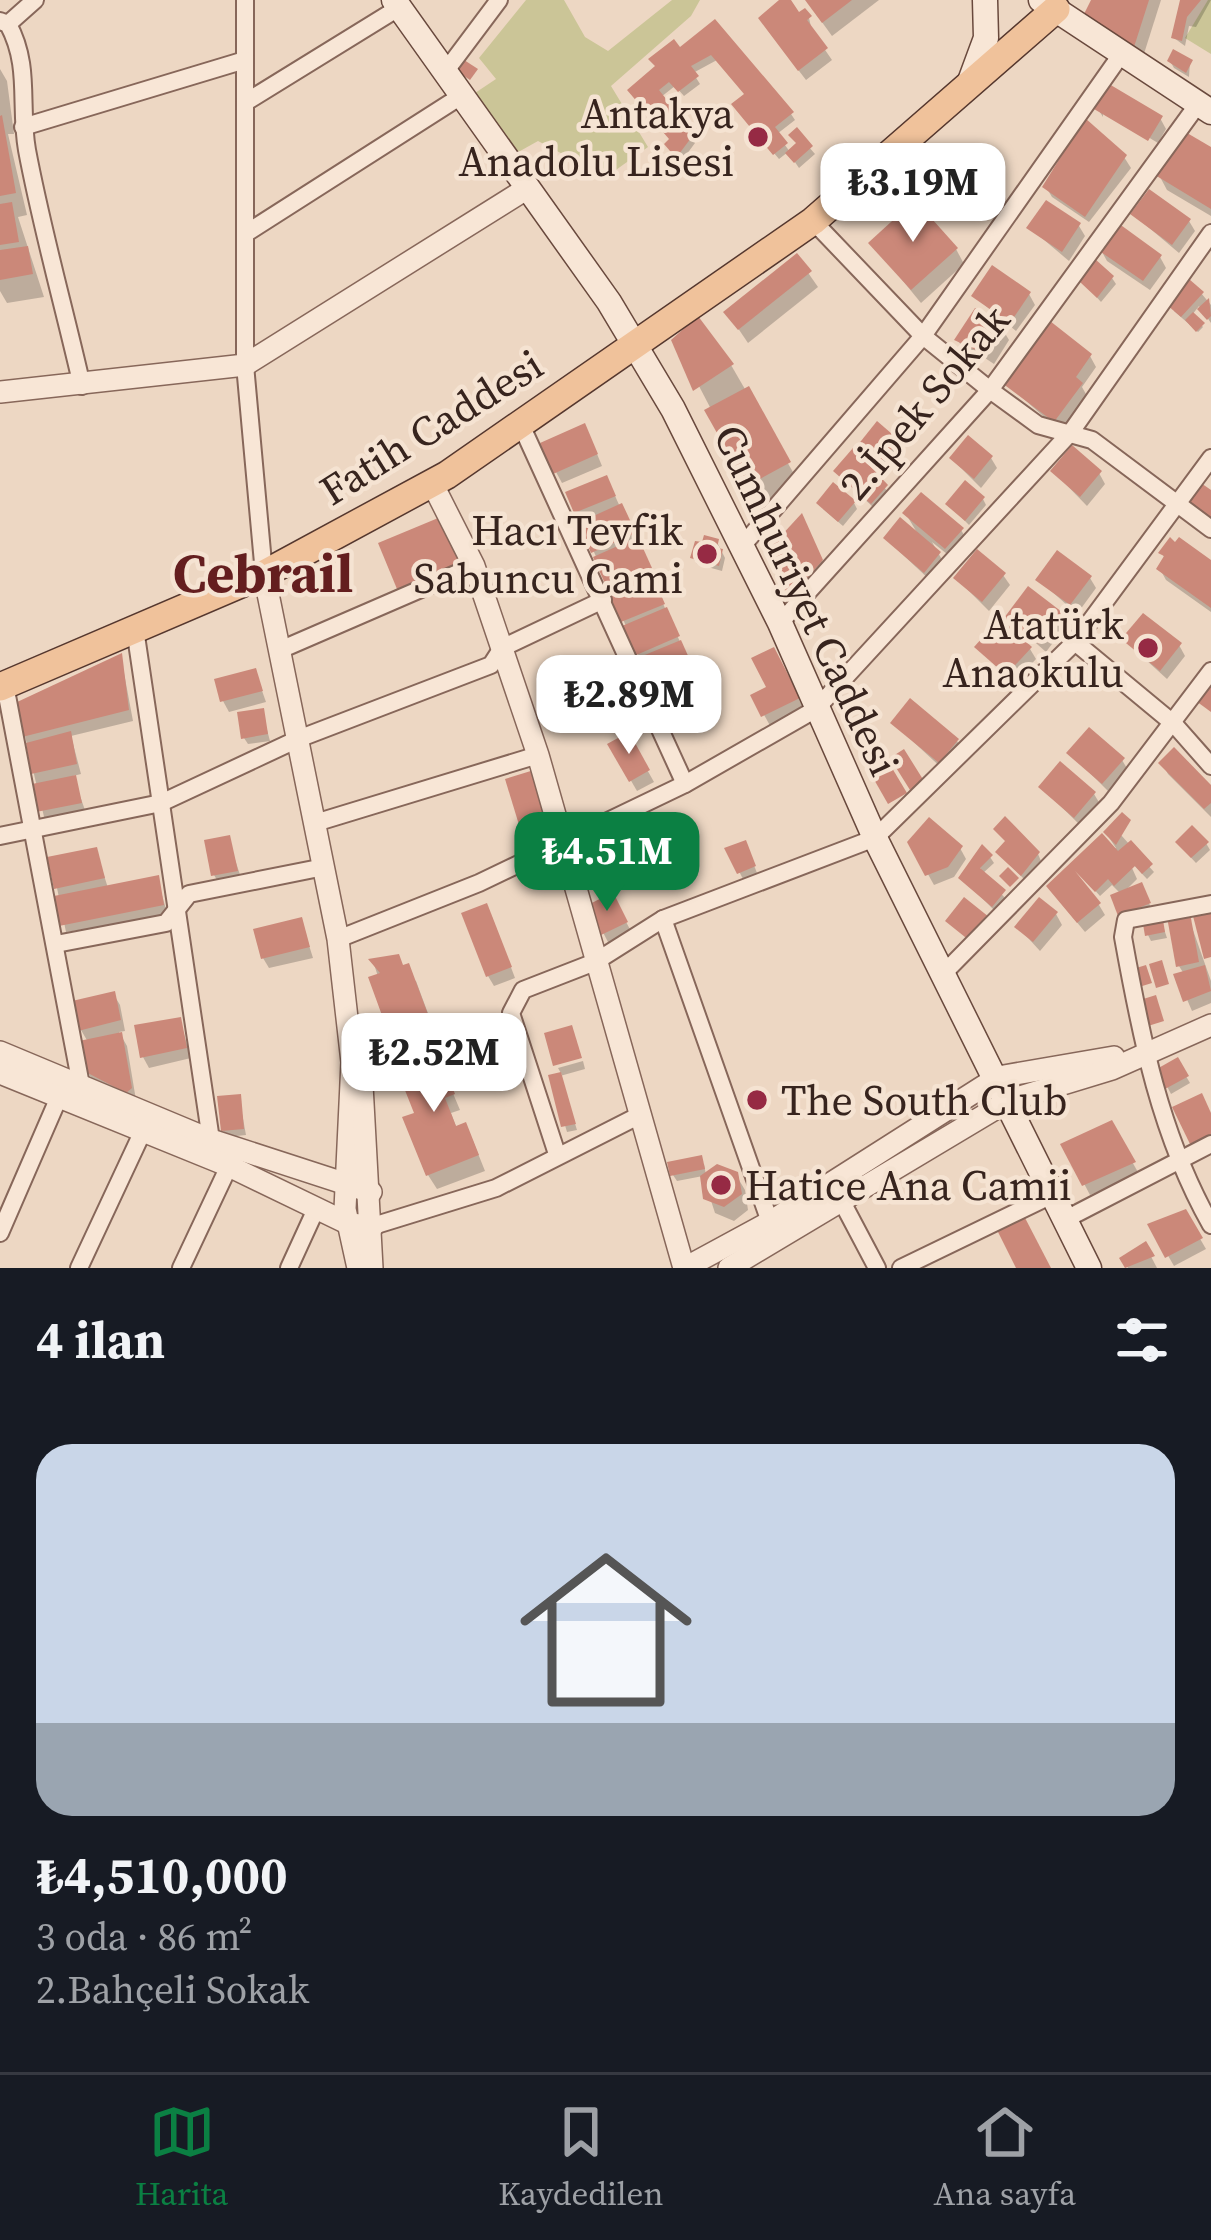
<!DOCTYPE html>
<html lang="tr">
<meta charset="utf-8">
<style>
body{margin:0;font-family:"Source Serif 4",serif;background:#20242c;color:#f1f3f6;height:100vh;display:flex;flex-direction:column;font-size:45px;white-space:nowrap}
*{box-sizing:border-box;margin:0}
p{font-size:39px;color:#9ea1a6}
.icon{flex:none;width:66px;height:66px;fill:none;stroke:currentColor;stroke-width:2;stroke-linecap:round;stroke-linejoin:round}
.map{position:relative;height:1268px;overflow:hidden}
.panel{display:flex;flex-direction:column;background:#171b24;flex:1}
.panel>*{flex:none}
.price{position:absolute;translate:-50% -102px;padding:0 27px;border-radius:24px;background:#fff;color:#222;font-size:39px;line-height:78px;filter:drop-shadow(0 3px 6px #0008)}
.price::after{content:'';position:absolute;left:50%;top:72px;width:36px;height:27px;margin-left:-18px;background:inherit;clip-path:polygon(0 0,100% 0,50% 100%)}
.price.selected{background:#0b8043;color:#fff}
ul{padding:0;list-style:none}
li{display:grid;align-content:center;gap:24px;height:636px;padding:0 36px}
li+li{border-top:3px solid #363941}
li span{display:grid;place-items:center;height:372px;border-radius:36px;color:#555}
li>.icon{margin-inline-start:auto}
span .icon{width:216px;height:216px;fill:#fffc;stroke-width:1}
li b{font-size:51px}
h2{display:flex;justify-content:space-between;align-items:center;height:144px;padding:0 36px;font-size:51px}
.menu{display:flex;justify-content:space-around;align-items:center;height:168px;border-top:3px solid #363941;background:#171b24;font-size:33px;color:#9ea1a6}
.menu a{display:grid;justify-items:center;gap:6px}
.menu .selected{color:#0b8043}
.map>svg:first-child{display:block}
.green{fill:#cbc597}
.shadow{fill:#0003}
.building{fill:#cb8879}
.lines{fill:none;stroke-linecap:round;stroke-linejoin:round}
.minor-casing{stroke:#87675a;stroke-width:20}
.tertiary-casing{stroke:#87675a;stroke-width:24}
.secondary-casing{stroke:#69493d;stroke-width:27}
.primary-casing{stroke:#55372e;stroke-width:30}
.minor{stroke:#f8e6d6;stroke-width:16}
.tertiary{stroke:#f8e6d6;stroke-width:21}
.secondary{stroke:#f8e6d6;stroke-width:24}
.primary{stroke:#f0c29b;stroke-width:27}
.poi-dot{fill:#962a44;stroke:#f5e3d2;stroke-width:4.5}
.labels{text-anchor:middle;dominant-baseline:central;stroke-width:9;stroke-linejoin:round;paint-order:stroke}
.poi-label{font-size:42px;fill:#37241e;stroke:#f5e3d2;text-anchor:end}
.street-label{font-size:42px;fill:#37241e;stroke:#f5e3d2}
.district-label{font-size:54px;font-weight:bold;fill:#641e1f;stroke:#f5e3d2}
</style>
<div class="map">
<svg width="1211" height="1268" viewBox="0 0 1211 1268">
<rect width="100%" height="100%" fill="#edd7c3"/>
<!-- green -->
<g class="green">
<polygon points="526,0 564,0 585,37 608,51 672,0 700,0 691,16 611,86 648,147 606,177 538,141 513,155 472,95 496,79 479,58"/>
<polygon points="1208,0 1211,0 1211,54 1185,38"/>
</g>
<!-- shadow -->
<g class="shadow">
<polygon points="784,0 798,16 809,18 812,31 832,60 806,80 767,29"/>
<polygon points="806,0 879,0 832,36"/>
<polygon points="1095,0 1161,0 1142,60"/>
<polygon points="1183,0 1211,0 1196,27 1189,26 1185,46 1174,38"/>
<polygon points="715,23 791,114 795,120 777,134 790,152 798,145 796,132 815,154 799,168 788,152 779,159 738,111 747,95 717,60 693,73 700,84 684,96 675,86 661,97 695,143 681,162 671,151 672,140 635,96"/>
<polygon points="1170,61 1190,62 1189,77 1174,68"/>
<polygon points="0,69 7,81 14,134 8,134 27,215 18,217 44,297 7,303 0,291"/>
<polygon points="1098,109 1160,118 1166,129 1158,143 1103,110 1103,117"/>
<polygon points="1211,150 1211,216 1167,190 1159,175"/>
<polygon points="1124,157 1131,168 1089,222 1052,197 1046,187"/>
<polygon points="1134,215 1189,221 1195,231 1179,253"/>
<polygon points="1079,226 1085,236 1069,261 1030,228"/>
<polygon points="872,243 956,249 964,264 921,303"/>
<polygon points="1101,250 1160,257 1166,268 1150,290 1107,261"/>
<polygon points="797,257 818,287 748,343 727,312"/>
<polygon points="1112,278 1116,284 1101,302 1083,282"/>
<polygon points="1201,293 1211,305 1211,323 1199,306 1192,315 1203,327 1198,332 1174,311"/>
<polygon points="1029,294 1035,305 1016,331 974,296"/>
<polygon points="1003,330 1009,340 994,364 973,350 970,355 957,340"/>
<polygon points="675,340 731,365 801,486 762,507"/>
<polygon points="1090,356 1096,367 1082,387 1087,396 1060,431 1006,383"/>
<polygon points="590,437 602,466 562,483 556,472"/>
<polygon points="897,442 900,448 883,468 860,446"/>
<polygon points="853,452 889,493 875,509 836,472"/>
<polygon points="991,458 997,468 981,488 952,459"/>
<polygon points="1053,471 1099,473 1105,484 1087,506"/>
<polygon points="612,489 697,680 657,698 569,494"/>
<polygon points="983,499 986,505 969,525 949,505"/>
<polygon points="854,503 857,509 843,526 823,509"/>
<polygon points="906,514 961,530 967,540 952,558 932,542 945,565 931,581 886,539 919,536"/>
<polygon points="806,527 827,572 797,606 771,551"/>
<polygon points="717,542 725,558 722,571 697,564 693,558"/>
<polygon points="1162,553 1211,564 1211,612 1166,580 1160,569 1165,559"/>
<polygon points="1003,575 1010,585 989,611 957,579"/>
<polygon points="1090,578 1096,588 1077,614 1039,580"/>
<polygon points="1060,614 1066,625 1046,652 1008,618"/>
<polygon points="1124,640 1179,645 1185,656 1167,679"/>
<polygon points="978,647 1030,649 1036,659 1013,684"/>
<polygon points="121,657 133,721 71,736 81,774 73,776 86,813 45,821 25,736"/>
<polygon points="255,671 266,702 229,712 223,701"/>
<polygon points="786,673 810,722 777,738 754,697"/>
<polygon points="621,680 633,706 601,720 595,709"/>
<polygon points="262,711 270,741 248,744 244,738"/>
<polygon points="893,723 957,741 963,751 946,772"/>
<polygon points="628,736 654,782 637,791 611,746"/>
<polygon points="1070,753 1122,760 1128,770 1109,792"/>
<polygon points="1162,763 1211,789 1211,817 1168,774"/>
<polygon points="532,774 555,840 532,847 526,836"/>
<polygon points="1041,787 1094,794 1100,804 1081,826"/>
<polygon points="1113,826 1154,872 1147,879 1128,859 1137,879 1124,892 1144,892 1152,910 1125,921 1121,894 1112,885 1100,896 1073,866 1116,848 1106,833"/>
<polygon points="228,838 242,881 220,885 214,875"/>
<polygon points="910,842 960,848 966,859 954,877 934,885"/>
<polygon points="1206,843 1210,850 1196,863 1182,848"/>
<polygon points="96,850 108,888 157,878 168,916 66,932 57,888"/>
<polygon points="728,850 748,850 757,873 743,879"/>
<polygon points="1038,854 1041,861 1025,880 1003,858"/>
<polygon points="974,857 990,857 994,863 982,874 1010,903 999,915 962,878 983,873"/>
<polygon points="612,896 632,933 609,944 590,907"/>
<polygon points="1056,897 1099,905 1105,915 1085,932"/>
<polygon points="1056,914 1062,925 1040,951 1018,927"/>
<polygon points="1188,916 1211,981 1211,1003 1192,1011 1177,976 1184,974 1179,966"/>
<polygon points="492,917 515,978 494,986 488,976"/>
<polygon points="301,920 313,958 269,968 263,958"/>
<polygon points="1162,923 1167,938 1151,941 1148,935"/>
<polygon points="373,961 416,981 442,1051 436,1053 460,1110 451,1113 457,1129 473,1141 485,1171 437,1189 428,1175 406,1064"/>
<polygon points="114,995 120,1005 125,1031 119,1032 127,1046 136,1100 93,1082 87,1070 88,1042 81,1030"/>
<polygon points="180,1021 191,1058 149,1068 143,1057"/>
<polygon points="583,1061 585,1069 560,1076 577,1130 567,1132 551,1078 562,1075 558,1068"/>
<polygon points="1177,1061 1190,1083 1171,1094 1159,1071"/>
<polygon points="239,1097 246,1135 227,1137 223,1131"/>
<polygon points="1111,1124 1139,1174 1090,1195 1064,1145"/>
<polygon points="704,1164 706,1175 736,1175 745,1190 748,1210 734,1221 715,1213 703,1176 677,1181 673,1175"/>
<polygon points="1185,1213 1206,1249 1174,1266 1151,1226"/>
<polygon points="1145,1245 1157,1268 1128,1268 1123,1259"/>
</g>
<!-- building -->
<g class="building">
<polygon points="779,0 791,0 799,12 805,8 812,16 807,20 828,48 798,71 758,18"/>
<polygon points="805,0 852,0 822,23"/>
<polygon points="1091,0 1149,0 1134,47 1083,16"/>
<polygon points="1180,0 1201,0 1187,17 1182,41 1171,38"/>
<polygon points="715,19 794,112 775,127 788,143 773,155 731,104 744,94 711,55 691,66 699,76 678,92 669,82 659,90 694,134 676,158 664,144 669,139 627,90 655,66 648,59 674,39 680,47"/>
<polygon points="1173,49 1193,60 1186,73 1167,61"/>
<polygon points="461,58 478,69 470,80 454,69"/>
<polygon points="1109,84 1163,116 1148,141 1094,109"/>
<polygon points="2,115 16,193 0,196 0,116"/>
<polygon points="1085,118 1127,155 1085,217 1042,187"/>
<polygon points="797,127 813,146 794,163 785,153 796,143 788,135"/>
<polygon points="1182,130 1211,147 1211,209 1155,175"/>
<polygon points="1149,189 1191,219 1172,245 1130,214"/>
<polygon points="915,200 958,248 911,290 868,243"/>
<polygon points="1046,200 1081,223 1062,252 1026,228"/>
<polygon points="12,202 19,242 0,245 0,204"/>
<polygon points="1118,223 1162,255 1143,281 1098,250"/>
<polygon points="28,246 33,274 0,280 0,250"/>
<polygon points="797,253 812,271 738,330 723,312"/>
<polygon points="1095,259 1114,276 1097,298 1080,282"/>
<polygon points="992,265 1031,292 1010,323 971,296"/>
<polygon points="1189,279 1204,292 1181,317 1167,305"/>
<polygon points="1209,298 1211,316 1207,320 1197,309"/>
<polygon points="975,308 1005,328 987,355 954,340"/>
<polygon points="1193,312 1205,323 1196,332 1185,320"/>
<polygon points="698,316 734,364 693,391 671,340"/>
<polygon points="1050,321 1092,354 1076,377 1083,383 1054,422 1002,383"/>
<polygon points="749,386 791,462 747,486 704,410"/>
<polygon points="877,421 899,440 879,464 857,446"/>
<polygon points="585,423 598,454 553,474 540,443"/>
<polygon points="968,435 993,456 974,479 949,458"/>
<polygon points="1072,445 1102,471 1080,497 1050,471"/>
<polygon points="853,448 888,485 871,504 833,471"/>
<polygon points="607,475 616,496 574,513 565,492"/>
<polygon points="965,480 985,497 965,521 945,504"/>
<polygon points="1198,481 1211,490 1211,523 1183,505"/>
<polygon points="833,482 856,501 838,522 816,503"/>
<polygon points="921,492 964,528 945,549 902,513"/>
<polygon points="622,503 636,533 591,553 578,523"/>
<polygon points="802,513 823,560 789,598 768,550"/>
<polygon points="443,516 462,562 397,589 378,543"/>
<polygon points="900,517 941,552 924,573 883,538"/>
<polygon points="704,535 719,539 717,548 723,549 719,566 690,558 695,541 702,542"/>
<polygon points="638,537 652,568 607,588 593,557"/>
<polygon points="1170,537 1175,542 1179,537 1211,560 1211,608 1156,569 1164,556 1158,553"/>
<polygon points="977,549 1006,573 982,602 953,578"/>
<polygon points="1057,550 1092,576 1070,605 1035,580"/>
<polygon points="652,574 665,604 621,622 608,592"/>
<polygon points="1028,586 1062,612 1039,644 1004,618"/>
<polygon points="667,607 680,636 634,656 622,626"/>
<polygon points="1143,613 1182,643 1160,671 1121,639"/>
<polygon points="1000,618 1032,647 1006,675 974,647"/>
<polygon points="681,640 694,669 648,689 635,659"/>
<polygon points="774,647 800,698 761,717 750,695 766,687 751,658"/>
<polygon points="122,653 129,710 22,737 15,703"/>
<polygon points="616,665 629,695 593,711 580,681"/>
<polygon points="256,668 263,691 220,702 214,679"/>
<polygon points="1211,681 1211,712 1196,701"/>
<polygon points="910,698 959,739 939,763 890,723"/>
<polygon points="264,708 268,734 241,739 237,712"/>
<polygon points="1089,727 1125,758 1102,784 1066,753"/>
<polygon points="71,731 77,764 31,774 26,743"/>
<polygon points="629,732 650,770 629,782 607,744"/>
<polygon points="1174,747 1211,785 1211,803 1204,809 1158,763"/>
<polygon points="904,749 924,781 910,790 890,758"/>
<polygon points="886,758 907,793 888,804 868,769"/>
<polygon points="1060,761 1096,792 1074,818 1038,787"/>
<polygon points="534,770 551,829 523,838 505,779"/>
<polygon points="76,775 82,803 36,812 32,784"/>
<polygon points="1122,812 1131,820 1116,845 1103,832"/>
<polygon points="1005,816 1040,852 1021,876 995,852 1005,841 993,829"/>
<polygon points="929,817 963,846 948,867 925,876 907,842"/>
<polygon points="1192,825 1209,842 1191,858 1175,842"/>
<polygon points="1102,833 1118,851 1131,840 1153,864 1142,874 1135,866 1114,886 1108,879 1095,892 1075,871 1101,903 1077,923 1046,886"/>
<polygon points="230,835 238,871 211,876 204,840"/>
<polygon points="746,840 756,866 737,874 724,848"/>
<polygon points="982,844 993,855 980,868 1006,890 992,907 958,878"/>
<polygon points="97,847 105,878 54,889 47,857"/>
<polygon points="1008,867 1019,878 1010,887 999,876"/>
<polygon points="159,875 164,905 59,926 54,896"/>
<polygon points="1142,882 1151,903 1118,916 1110,895"/>
<polygon points="613,892 628,922 601,935 586,906"/>
<polygon points="964,897 989,917 970,941 945,921"/>
<polygon points="1039,897 1058,912 1033,942 1014,927"/>
<polygon points="487,903 512,967 486,977 461,913"/>
<polygon points="1211,912 1211,957 1204,959 1193,916"/>
<polygon points="1190,913 1199,962 1176,967 1167,917"/>
<polygon points="302,917 310,947 261,959 253,929"/>
<polygon points="1163,920 1165,932 1145,936 1143,924"/>
<polygon points="399,954 403,965 409,963 436,1036 395,1051 368,977 380,973 368,959"/>
<polygon points="1162,960 1169,984 1156,988 1149,964"/>
<polygon points="1146,965 1152,983 1139,987 1133,969"/>
<polygon points="1205,965 1211,991 1183,1002 1173,974"/>
<polygon points="115,991 121,1020 78,1031 72,1001"/>
<polygon points="1156,995 1164,1021 1148,1026 1140,1000"/>
<polygon points="181,1017 187,1048 140,1058 134,1025"/>
<polygon points="572,1025 582,1058 553,1066 544,1033"/>
<polygon points="122,1032 132,1088 126,1093 84,1071 79,1041"/>
<polygon points="437,1049 455,1094 445,1098 456,1126 466,1122 479,1155 426,1176 402,1117 414,1113 395,1065"/>
<polygon points="1178,1057 1189,1076 1165,1089 1155,1070"/>
<polygon points="561,1072 576,1124 561,1127 548,1075"/>
<polygon points="1202,1093 1211,1113 1211,1134 1190,1144 1172,1107"/>
<polygon points="241,1094 244,1129 221,1131 217,1096"/>
<polygon points="1112,1120 1136,1162 1082,1186 1060,1144"/>
<polygon points="702,1155 705,1169 670,1176 667,1162"/>
<polygon points="717,1164 738,1172 742,1194 724,1207 703,1199 700,1176"/>
<polygon points="1186,1209 1203,1238 1165,1258 1147,1224"/>
<polygon points="1023,1214 1051,1268 1016,1268 996,1228"/>
<polygon points="1146,1241 1155,1256 1125,1268 1119,1258"/>
</g>
<g class="lines">
<defs>
<g id="minor">
<polyline points="245,0 245,365 264,574"/>
<path d="M0 21 8 24C31 66 19 105 27 150 42 230 64 307 82 386"/>
<polyline points="8,24 35,0"/>
<polyline points="445,72 499,0"/>
<polyline points="246,102 400,7"/>
<polyline points="23,127 245,60"/>
<polyline points="813,221 923,336 990,390 1038,425 1092,440 1211,529"/>
<polyline points="248,232 461,96"/>
<polyline points="522,427 685,784"/>
<polyline points="743,545 923,336 1120,56"/>
<polyline points="780,623 990,390 1198,104"/>
<polyline points="135,629 211,1140"/>
<polyline points="1075,642 1174,724 1211,766"/>
<polyline points="280,650 474,566"/>
<polyline points="5,685 81,1085"/>
<polyline points="315,823 538,755"/>
<polyline points="0,836 161,803 298,739 491,665 502,648 603,600"/>
<path d="M1211 904 1126 920 1123 937C1141 1037 1160 1135 1211 1225"/>
<polyline points="663,919 770,1222"/>
<polyline points="338,939 479,883 685,784 816,709 1071,432 1211,233"/>
<polyline points="56,944 166,923 189,894 324,867"/>
<polyline points="944,973 1111,803 1211,671"/>
<polyline points="557,1154 511,1013 523,990 595,962 663,919 875,838 1075,642 1211,458"/>
<polyline points="840,1198 877,1268"/>
<polyline points="1066,1219 1211,1144"/>
<polyline points="373,1226 496,1188 640,1115"/>
<polyline points="0,1233 59,1097"/>
<polyline points="79,1268 143,1131"/>
<polyline points="181,1268 229,1166"/>
<polyline points="289,1268 316,1209"/>
<polyline points="901,1268 1054,1194"/>
</g>
<g id="tertiary">
<polyline points="0,392 245,365 526,189"/>
<polyline points="432,483 474,566 538,755 684,1268"/>
<polyline points="264,574 338,939 352,1062 345,1209 358,1268"/>
<polyline points="0,1052 211,1140 371,1192"/>
<polyline points="0,1073 229,1166 349,1224 373,1226"/>
<polyline points="362,1085 372,1268"/>
<polyline points="685,1268 770,1222 998,1077 1114,1057"/>
<polyline points="729,1268 1010,1100 1112,1069 1211,1025"/>
</g>
<g id="secondary">
<polyline points="394,0 609,302 673,409 780,623 875,838 1089,1268"/>
<polyline points="1041,0 1211,112"/>
<polyline points="969,84 986,38 985,0"/>
</g>
<polyline id="primary" points="0,687 264,574 447,475 813,221 1056,9"/>
</defs>
<!-- minor casing -->
<use href="#minor" class="minor-casing"/>
<!-- tertiary casing -->
<use href="#tertiary" class="tertiary-casing"/>
<!-- secondary casing -->
<use href="#secondary" class="secondary-casing"/>
<!-- primary casing -->
<use href="#primary" class="primary-casing"/>
<!-- minor -->
<use href="#minor" class="minor"/>
<!-- tertiary -->
<use href="#tertiary" class="tertiary"/>
<!-- secondary -->
<use href="#secondary" class="secondary"/>
<!-- primary -->
<use href="#primary" class="primary"/>
</g>
<!-- markers -->
<g class="poi-dot">
<circle cx="758" cy="137" r="12"/>
<circle cx="707" cy="554" r="12"/>
<circle cx="1148" cy="648" r="12"/>
<circle cx="757" cy="1100" r="12"/>
<circle cx="721" cy="1185" r="12"/>
</g>
<g class="labels">
<!-- poi labels -->
<g class="poi-label">
<text x="734" y="113">Antakya<tspan x="734" dy="48">Anadolu Lisesi</tspan></text>
<text x="683" y="530">Hacı Tevfik<tspan x="683" dy="48">Sabuncu Cami</tspan></text>
<text x="1124" y="624">Atatürk<tspan x="1124" dy="48">Anaokulu</tspan></text>
<text x="781" y="1100" text-anchor="start">The South Club</text>
<text x="745" y="1185" text-anchor="start">Hatice Ana Camii</text>
</g>
<!-- street labels -->
<g class="street-label">
<text transform="translate(924 402) rotate(-50)">2.İpek Sokak</text>
<text transform="translate(431 427) rotate(-32)">Fatih Caddesi</text>
<text transform="translate(807 600) rotate(65)">Cumhuriyet Caddesi</text>
</g>
<!-- district labels -->
<g class="district-label">
<text x="263" y="573">Cebrail</text>
</g>
</g>
</svg>
<b class="price" style="left:913px;top:245px">₺3.19M</b>
<b class="price" style="left:629px;top:757px">₺2.89M</b>
<b class="price selected" style="left:607px;top:914px">₺4.51M</b>
<b class="price" style="left:434px;top:1115px">₺2.52M</b>
</div>
<section class="panel">
<h2>4 ilan<svg class="icon" aria-label="filters" viewBox="0 0 24 24"><path d="M4 7h16M4 17h16"/><circle cx="9" cy="7" r="2"/><circle cx="15" cy="17" r="2"/></svg></h2>
<ul>
<li><span style="background:linear-gradient(#c9d6e8 75%,#9aa5b1 0)"><svg class="icon" aria-label="home" viewBox="0 0 24 24"><path d="M3 11l9-7 9 7M6 9v11h12V9"/></svg></span><div><b>₺4,510,000</b><p>3 oda · 86 m²</p><p>2.Bahçeli Sokak</p></div></li>
</ul>
</section>
<nav class="menu">
<a class="selected"><svg class="icon" aria-label="map" viewBox="0 0 24 24"><path d="M3 6l6-2 6 2 6-2v14l-6 2-6-2-6 2zM9 4v14M15 6v14"/></svg>Harita</a>
<a><svg class="icon" aria-label="saved" viewBox="0 0 24 24"><path d="M7 4h10v16l-5-4-5 4z"/></svg>Kaydedilen</a>
<a><svg class="icon" aria-label="home" viewBox="0 0 24 24"><path d="M3 11l9-7 9 7M6 9v11h12V9"/></svg>Ana sayfa</a>
</nav>
